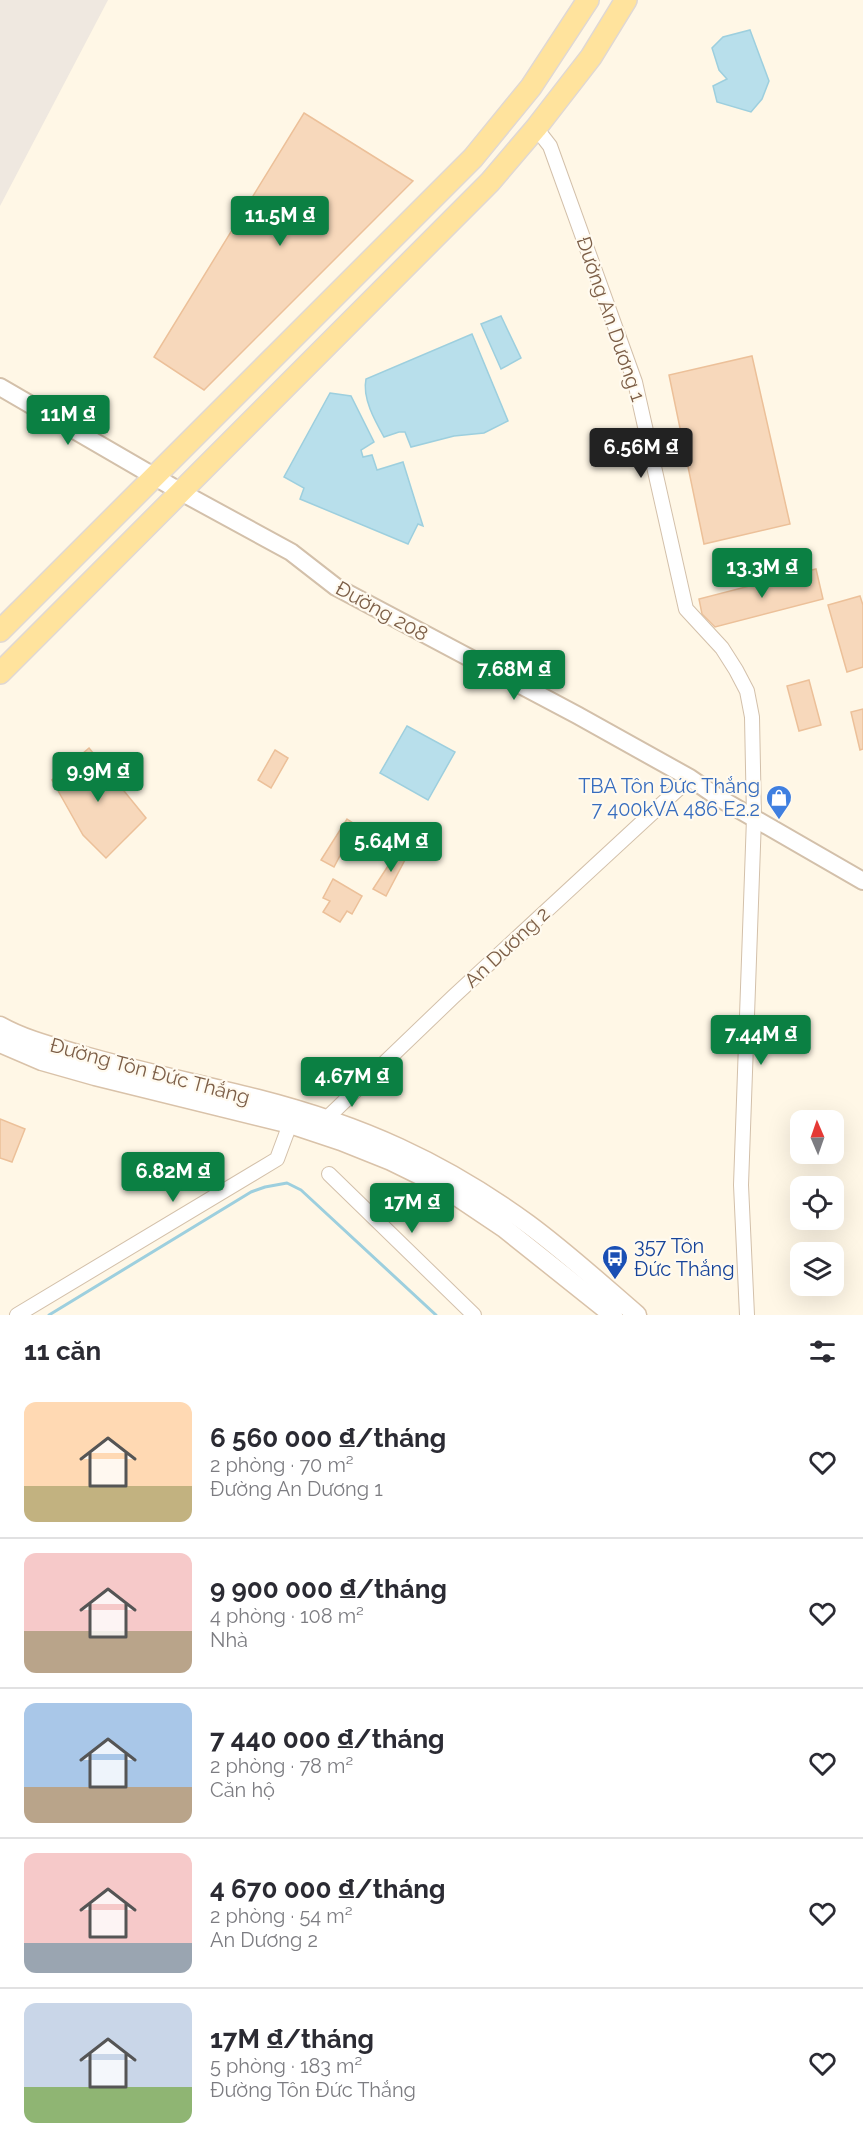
<!DOCTYPE html>
<html lang="vi">
<meta charset="utf-8">
<style>
body{margin:0;font-family:Raleway,sans-serif;background:#f2f2f3;color:#2b2b33;height:100vh;display:flex;flex-direction:column;font-size:22px;white-space:nowrap}
*{box-sizing:border-box;margin:0}
p{font-size:20px;color:#7c7c81}
.icon{flex:none;width:33px;height:33px;fill:none;stroke:currentColor;stroke-width:2;stroke-linecap:round;stroke-linejoin:round}
.map{position:relative;height:1315px;overflow:hidden}
.side{display:flex;flex-direction:column;background:#fff;flex:1}
.side>*{flex:none}
.needle{width:39px;rotate:358deg}
.fabs{position:absolute;left:790px;top:1110px;display:grid;gap:12px}
.fabs a{display:grid;place-items:center;width:54px;height:54px;border-radius:12px;background:#fff;box-shadow:0 6px 24px #0002;font-size:30px}
.price{position:absolute;translate:-50% -51px;padding:0 14px;border-radius:6px;background:#0b8043;color:#fff;font-size:20px;line-height:39px;filter:drop-shadow(0 2px 3px #0008)}
.price::after{content:'';position:absolute;left:50%;top:36px;width:18px;height:14px;margin-left:-9px;background:inherit;clip-path:polygon(0 0,100% 0,50% 100%)}
.price.selected{background:#222;color:#fff}
ul{padding:0;list-style:none}
li{display:flex;align-items:center;gap:18px;height:150px;padding:0 24px}
li+li{border-top:2px solid #e1e1e2}
li span{display:grid;place-items:center;flex:none;width:168px;height:120px;border-radius:12px;color:#555}
li>.icon{margin-inline-start:auto}
span .icon{width:72px;height:72px;fill:#fffc;stroke-width:1}
li b{font-size:26px}
h2{display:flex;justify-content:space-between;align-items:center;height:72px;padding:0 24px;font-size:26px}
.map>svg:first-child{display:block}
.industrial{fill:#efe8e0}
.water{fill:#b8dfeb;stroke:#9dcfde;stroke-width:1.5}
.lines{fill:none;stroke-linecap:round;stroke-linejoin:round}
.stream{stroke:#9dcfde;stroke-width:3}
.building{fill:#f7d8bb;stroke:#ecc099;stroke-width:1.5}
.minor-casing{stroke:#d3c0aa;stroke-width:16}
.tertiary-casing{stroke:#d3c0aa;stroke-width:20}
.secondary-casing{stroke:#d9c2a9;stroke-width:21}
.primary-casing{stroke:#e0d8d3;stroke-width:24}
.minor{stroke:#fff;stroke-width:14}
.tertiary{stroke:#fff;stroke-width:16}
.secondary{stroke:#fff;stroke-width:18}
.primary{stroke:#ffe39d;stroke-width:21}
.labels{text-anchor:middle;dominant-baseline:central;stroke-width:4.5;stroke-linejoin:round;paint-order:stroke}
.street-label{font-size:20px;fill:#7c5e47;stroke:#fffaef}
.shop-label{font-size:20px;fill:#366cbe;stroke:#fffaef;text-anchor:end}
.transit-label{font-size:20px;fill:#164399;stroke:#fffaef;text-anchor:start}
</style>
<div class="map">
<svg width="863" height="1315" viewBox="0 0 863 1315">
<rect width="100%" height="100%" fill="#fff7e6"/>
<!-- industrial -->
<polygon class="industrial" points="0,0 108,0 0,206"/>
<!-- water -->
<g class="water">
<polygon points="750,30 769,81 762,99 751,112 717,102 713,86 727,79 719,70 712,48 723,37"/>
<polygon points="501,316 521,358 501,369 481,324"/>
<path d="M472 334 508 421 484 433 454 436 411 447 405 432H399L384 437C375 421 362 398 366 379Z"/>
<polygon points="330,393 351,396 374,442 361,450 363,457 372,455 377,470 403,462 423,526 418,524 408,544 300,499 304,488 284,477"/>
<polygon points="407,726 455,752 428,800 380,773"/>
</g>
<g class="lines">
<!-- stream -->
<polyline class="stream" points="49,1315 251,1192 265,1187 287,1183 301,1190 436,1315"/>
</g>
<!-- building -->
<g class="building">
<polygon points="304,113 413,181 204,390 154,357"/>
<polygon points="752,356 790,524 704,544 669,375"/>
<polygon points="816,569 823,599 715,627 702,614 699,599"/>
<polygon points="860,596 863,605 863,667 847,672 828,605"/>
<polygon points="809,680 821,725 799,731 787,686"/>
<polygon points="863,709 863,749 860,750 851,712"/>
<polygon points="89,748 146,818 106,858 83,835 52,780"/>
<polygon points="275,750 288,758 271,788 258,780"/>
<polygon points="347,819 356,825 334,867 321,860"/>
<polygon points="399,849 408,854 386,896 373,889"/>
<polygon points="333,879 362,896 352,914 347,911 340,922 323,912 330,901 323,898"/>
<polygon points="0,1119 25,1129 12,1162 0,1158"/>
</g>
<g class="lines">
<defs>
<g id="minor">
<polyline points="536,128 550,146 635,382 686,609 722,648 736,670 747,691 752,717 754,818 741,1185 747,1315"/>
<polyline points="320,1119 327,1118 453,997 690,778"/>
<polyline points="329,1174 474,1315"/>
<polyline points="17,1315 277,1159 290,1124 298,1123"/>
</g>
<polyline id="tertiary" points="0,387 181,492 291,552 336,587 577,715 690,778 719,798 863,881"/>
<g id="secondary">
<path d="M0 1026C25 1040 54 1047 81 1055 140 1072 199 1084 258 1099 360 1125 443 1162 528 1224 566 1252 601 1284 637 1315"/>
<polyline points="0,1043 42,1061 95,1076 290,1124 341,1141 391,1161 440,1185 504,1228 613,1315"/>
</g>
<g id="primary">
<polyline points="0,631 473,158 531,87 588,0"/>
<polyline points="0,673 490,182 536,128 591,57 626,0"/>
</g>
</defs>
<!-- minor casing -->
<use href="#minor" class="minor-casing"/>
<!-- tertiary casing -->
<use href="#tertiary" class="tertiary-casing"/>
<!-- secondary casing -->
<use href="#secondary" class="secondary-casing"/>
<!-- primary casing -->
<use href="#primary" class="primary-casing"/>
<!-- minor -->
<use href="#minor" class="minor"/>
<!-- tertiary -->
<use href="#tertiary" class="tertiary"/>
<!-- secondary -->
<use href="#secondary" class="secondary"/>
<!-- primary -->
<use href="#primary" class="primary"/>
</g>
<!-- icons -->
<defs>
<symbol id="shop-pin" viewBox="-11 -11 22 30"><path d="M0 17L-7.5 6A9.5 9.5 0 1 1 7.5 6Z" fill="#3f7fe0" stroke="#fffaef"/><path d="M-5-2.5h2.3a2.7 3.5 0 0 1 5.4 0H5L5.5 6h-11ZM-1.5-2.5h3a1.5 2.3 0 0 0-3 0Z" fill="#fff"/></symbol>
<symbol id="bus-pin" viewBox="-11 -11 22 30"><path d="M0 17L-7.5 6A9.5 9.5 0 1 1 7.5 6Z" fill="#1a4fb4" stroke="#fffaef"/><path d="M-5-6H5V4H4V6H2V4H-2V6H-4V4H-5ZM-3.5-4V0h7V-4ZM-3.5 1.2v1.5H-2V1.2ZM2 1.2v1.5H3.5V1.2Z" fill="#fff"/></symbol>
</defs>
<g fill-rule="evenodd">
<use href="#shop-pin" x="764" y="783" width="30" height="40"/>
<use href="#bus-pin" x="600" y="1243" width="30" height="40"/>
</g>
<g class="labels">
<!-- street labels -->
<g class="street-label">
<text transform="translate(611 319) rotate(71)">Đường An Dương 1</text>
<text transform="translate(382 611) rotate(29)">Đường 208</text>
<text transform="translate(507 947) rotate(-43)">An Dương 2</text>
<text transform="translate(150 1071) rotate(15)">Đường Tôn Đức Thắng</text>
</g>
<!-- shop labels -->
<g class="shop-label">
<text x="760" y="786">TBA Tôn Đức Thắng<tspan x="760" dy="23">7 400kVA 486 E2.2</tspan></text>
</g>
<!-- transit labels -->
<g class="transit-label">
<text x="634" y="1246">357 Tôn<tspan x="634" dy="23">Đức Thắng</tspan></text>
</g>
</g>
</svg>
<div class="fabs">
<a><svg class="needle" viewBox="-14 -14 28 28"><path d="M0-13l5 13h-10z" fill="#e53935"/><path d="M0 13l5-13h-10z" fill="#7c7c81"/></svg></a>
<a><svg class="icon" aria-label="locate" viewBox="0 0 24 24"><circle cx="12" cy="12" r="6"/><path d="M12 2v4M12 18v4M2 12h4M18 12h4"/></svg></a>
<a><svg class="icon" aria-label="layers" viewBox="0 0 24 24"><path d="M12 4l9 5-9 5-9-5zM3 14l9 5 9-5"/></svg></a>
</div>
<b class="price" style="left:280px;top:247px">11.5M ₫</b>
<b class="price" style="left:68px;top:446px">11M ₫</b>
<b class="price selected" style="left:641px;top:479px">6.56M ₫</b>
<b class="price" style="left:762px;top:599px">13.3M ₫</b>
<b class="price" style="left:514px;top:701px">7.68M ₫</b>
<b class="price" style="left:98px;top:803px">9.9M ₫</b>
<b class="price" style="left:391px;top:873px">5.64M ₫</b>
<b class="price" style="left:761px;top:1066px">7.44M ₫</b>
<b class="price" style="left:352px;top:1108px">4.67M ₫</b>
<b class="price" style="left:173px;top:1203px">6.82M ₫</b>
<b class="price" style="left:412px;top:1234px">17M ₫</b>
</div>
<section class="side">
<h2>11 căn<svg class="icon" aria-label="filters" viewBox="0 0 24 24"><path d="M4 7h16M4 17h16"/><circle cx="9" cy="7" r="2"/><circle cx="15" cy="17" r="2"/></svg></h2>
<ul>
<li><span style="background:linear-gradient(#ffd9b3 70%,#c2b280 0)"><svg class="icon" aria-label="home" viewBox="0 0 24 24"><path d="M3 11l9-7 9 7M6 9v11h12V9"/></svg></span><div><b>6 560 000 ₫/tháng</b><p>2 phòng · 70 m²</p><p>Đường An Dương 1</p></div><svg class="icon" aria-label="heart" viewBox="0 0 24 24"><path d="M12 20l-8-8c-3-5 5-10 8-4 3-6 11-1 8 4z"/></svg></li>
<li><span style="background:linear-gradient(#f6c9c9 65%,#b9a48a 0)"><svg class="icon" aria-label="home" viewBox="0 0 24 24"><path d="M3 11l9-7 9 7M6 9v11h12V9"/></svg></span><div><b>9 900 000 ₫/tháng</b><p>4 phòng · 108 m²</p><p>Nhà</p></div><svg class="icon" aria-label="heart" viewBox="0 0 24 24"><path d="M12 20l-8-8c-3-5 5-10 8-4 3-6 11-1 8 4z"/></svg></li>
<li><span style="background:linear-gradient(#a9c7e8 70%,#b9a48a 0)"><svg class="icon" aria-label="home" viewBox="0 0 24 24"><path d="M3 11l9-7 9 7M6 9v11h12V9"/></svg></span><div><b>7 440 000 ₫/tháng</b><p>2 phòng · 78 m²</p><p>Căn hộ</p></div><svg class="icon" aria-label="heart" viewBox="0 0 24 24"><path d="M12 20l-8-8c-3-5 5-10 8-4 3-6 11-1 8 4z"/></svg></li>
<li><span style="background:linear-gradient(#f6c9c9 75%,#9aa5b1 0)"><svg class="icon" aria-label="home" viewBox="0 0 24 24"><path d="M3 11l9-7 9 7M6 9v11h12V9"/></svg></span><div><b>4 670 000 ₫/tháng</b><p>2 phòng · 54 m²</p><p>An Dương 2</p></div><svg class="icon" aria-label="heart" viewBox="0 0 24 24"><path d="M12 20l-8-8c-3-5 5-10 8-4 3-6 11-1 8 4z"/></svg></li>
<li><span style="background:linear-gradient(#c9d6e8 70%,#8fb573 0)"><svg class="icon" aria-label="home" viewBox="0 0 24 24"><path d="M3 11l9-7 9 7M6 9v11h12V9"/></svg></span><div><b>17M ₫/tháng</b><p>5 phòng · 183 m²</p><p>Đường Tôn Đức Thắng</p></div><svg class="icon" aria-label="heart" viewBox="0 0 24 24"><path d="M12 20l-8-8c-3-5 5-10 8-4 3-6 11-1 8 4z"/></svg></li>
</ul>
</section>
